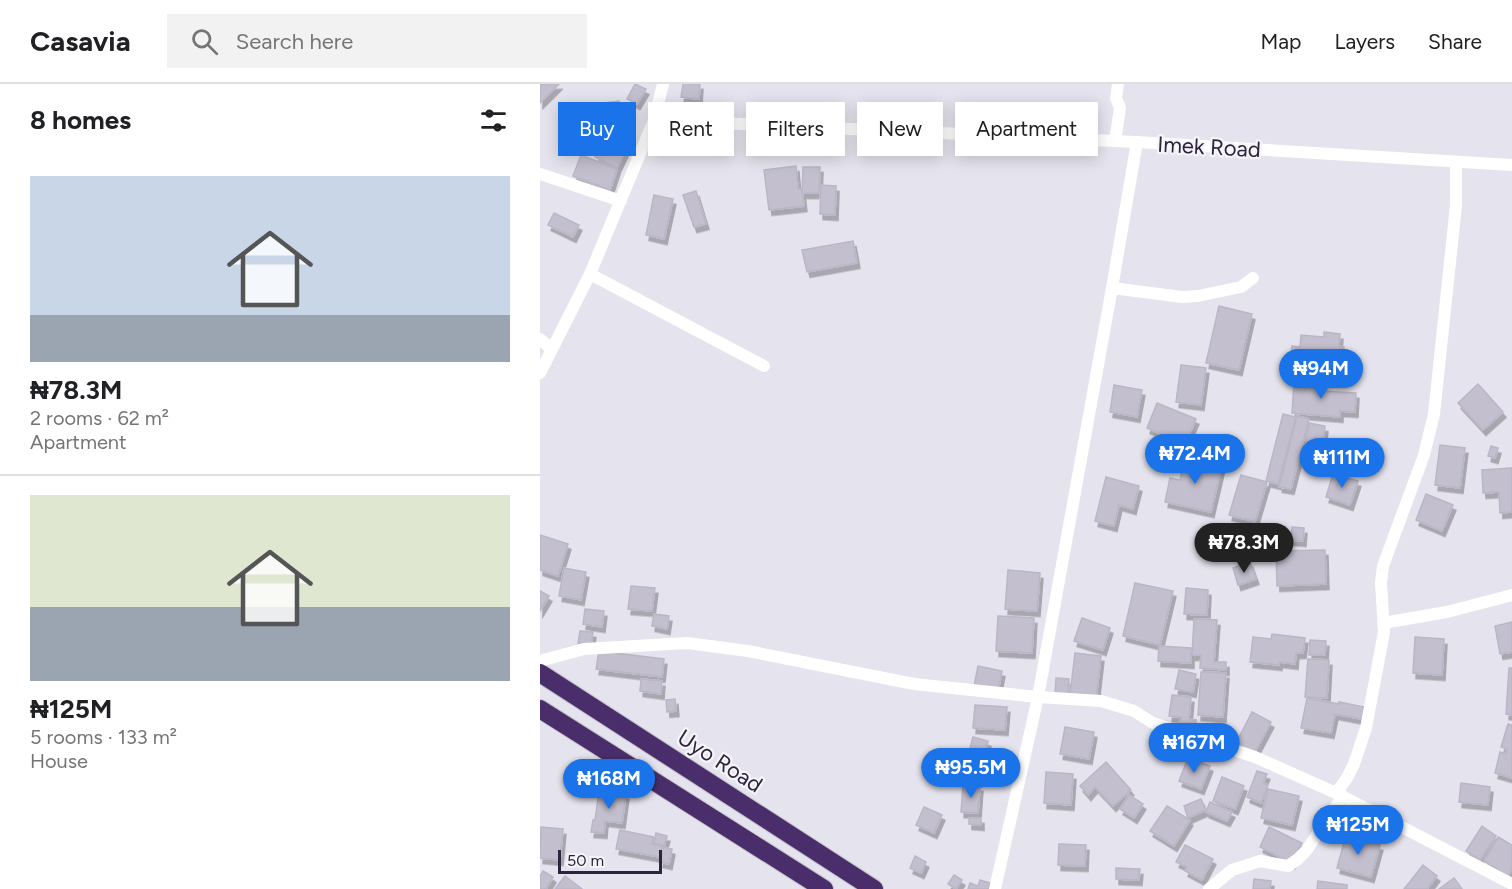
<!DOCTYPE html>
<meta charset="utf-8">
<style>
body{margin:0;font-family:Figtree,sans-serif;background:#f2f2f2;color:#202124;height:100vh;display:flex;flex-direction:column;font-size:22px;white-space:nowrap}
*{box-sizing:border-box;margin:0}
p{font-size:20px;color:#757577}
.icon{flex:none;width:33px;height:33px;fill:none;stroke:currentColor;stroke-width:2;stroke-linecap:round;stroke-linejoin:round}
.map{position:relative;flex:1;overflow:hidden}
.details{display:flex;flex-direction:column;background:#fff;width:540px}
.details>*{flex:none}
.guide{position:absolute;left:18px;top:18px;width:570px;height:54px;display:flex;gap:12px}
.scale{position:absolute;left:18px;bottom:15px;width:104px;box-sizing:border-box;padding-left:6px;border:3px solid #2e233f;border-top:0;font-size:16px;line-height:21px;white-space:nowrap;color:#2e233f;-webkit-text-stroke:4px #f5f4f9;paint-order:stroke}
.price{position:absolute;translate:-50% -51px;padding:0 14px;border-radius:21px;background:#1a73e8;color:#fff;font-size:20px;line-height:39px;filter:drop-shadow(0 2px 3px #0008)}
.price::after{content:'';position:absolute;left:50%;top:36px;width:18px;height:14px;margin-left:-9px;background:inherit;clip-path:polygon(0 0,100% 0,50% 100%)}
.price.on{background:#222;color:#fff}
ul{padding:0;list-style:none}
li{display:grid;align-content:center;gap:12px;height:318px;padding:0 30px}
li+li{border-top:2px solid #e0e0e0}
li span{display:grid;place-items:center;height:186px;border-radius:0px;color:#555}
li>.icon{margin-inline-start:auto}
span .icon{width:108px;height:108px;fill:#fffc;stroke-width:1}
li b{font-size:26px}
h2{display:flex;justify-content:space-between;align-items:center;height:72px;padding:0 30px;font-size:26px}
.tag{padding:0 21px;border-radius:0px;background:#fff;box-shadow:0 3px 15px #0003;font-size:21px;line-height:54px}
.tag.on{background:#1a73e8;color:#fff}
header{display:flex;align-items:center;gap:36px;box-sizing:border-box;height:84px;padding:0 30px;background:#fff;border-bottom:2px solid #e0e0e0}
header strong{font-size:28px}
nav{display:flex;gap:33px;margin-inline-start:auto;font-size:21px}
.search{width:420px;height:54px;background:#f2f2f2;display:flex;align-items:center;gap:15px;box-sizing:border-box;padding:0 21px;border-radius:0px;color:#757577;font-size:22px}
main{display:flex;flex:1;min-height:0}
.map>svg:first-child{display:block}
.building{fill:#c3bfce;stroke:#bab6c7;stroke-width:1.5;filter:url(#shadow)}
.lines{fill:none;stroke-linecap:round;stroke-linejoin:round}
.highway-casing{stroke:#c4c1c9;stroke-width:20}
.street{stroke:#fff;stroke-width:12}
.highway{stroke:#4a2e6b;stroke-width:18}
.labels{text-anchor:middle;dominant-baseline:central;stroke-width:4.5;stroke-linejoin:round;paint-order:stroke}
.street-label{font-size:22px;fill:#2e233f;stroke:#f5f4f9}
</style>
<header>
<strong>Casavia</strong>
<div class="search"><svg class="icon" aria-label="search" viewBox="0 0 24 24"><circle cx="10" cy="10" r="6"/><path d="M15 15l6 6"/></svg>Search here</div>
<nav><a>Map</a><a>Layers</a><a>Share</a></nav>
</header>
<main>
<section class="details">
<h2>8 homes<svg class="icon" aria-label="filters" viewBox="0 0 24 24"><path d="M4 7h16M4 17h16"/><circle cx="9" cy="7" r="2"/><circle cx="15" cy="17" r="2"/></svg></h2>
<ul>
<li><span style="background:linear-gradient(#c9d6e8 75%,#9aa5b1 0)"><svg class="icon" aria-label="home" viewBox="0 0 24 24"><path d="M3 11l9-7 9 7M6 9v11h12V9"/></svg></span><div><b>₦78.3M</b><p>2 rooms · 62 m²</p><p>Apartment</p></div></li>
<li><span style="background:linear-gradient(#dfe7d0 60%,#9aa5b1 0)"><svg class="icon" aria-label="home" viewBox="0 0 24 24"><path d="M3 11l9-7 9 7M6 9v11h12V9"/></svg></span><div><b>₦125M</b><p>5 rooms · 133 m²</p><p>House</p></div></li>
</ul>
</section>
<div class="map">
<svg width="972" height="805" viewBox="0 0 972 805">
<defs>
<filter id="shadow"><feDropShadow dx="3" dy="5.5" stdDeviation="0" flood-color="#0004"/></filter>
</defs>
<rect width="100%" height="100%" fill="#e5e3ed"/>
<!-- building -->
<g class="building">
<polygon points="0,0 19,0 0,19"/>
<polygon points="95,0 106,5 97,20 87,15"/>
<polygon points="143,0 160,0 159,15 141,13"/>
<polygon points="79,17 82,37 67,39 64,19"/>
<polygon points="66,48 89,59 77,84 55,73"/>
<polygon points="41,71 77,85 70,106 33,92"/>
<polygon points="256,82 258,105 262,105 264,122 229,126 224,86"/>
<polygon points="263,83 280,83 279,109 262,109"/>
<polygon points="281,101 296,102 295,131 280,130"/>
<polygon points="156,107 166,140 154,143 143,111"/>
<polygon points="114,111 133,115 124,155 106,151"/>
<polygon points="14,129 39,141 33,153 8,141"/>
<polygon points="313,157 317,179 267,188 262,166"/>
<polygon points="679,222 712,230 699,286 666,279"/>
<polygon points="784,248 800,250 799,262 804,263 801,292 749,285 752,262 760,263 761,251 784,253"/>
<polygon points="641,281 666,284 661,321 636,318"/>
<polygon points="754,297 782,299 782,307 816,309 815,328 800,327 800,333 752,329"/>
<polygon points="938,300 963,328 943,346 918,319"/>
<polygon points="574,301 602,306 597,333 570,328"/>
<polygon points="617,319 656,335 645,360 607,344"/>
<polygon points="743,330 756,333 738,400 726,397"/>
<polygon points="757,332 769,335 751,405 739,403"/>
<polygon points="769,339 785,342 782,366 765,364"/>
<polygon points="900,361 925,364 920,404 895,401"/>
<polygon points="951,362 958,364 955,374 948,372"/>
<polygon points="645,373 682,381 671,428 625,418 630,394 640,396"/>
<polygon points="972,384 972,428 960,429 959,408 943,409 942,386"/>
<polygon points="793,390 818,397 810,421 786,413"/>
<polygon points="701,391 727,398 715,438 689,431"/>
<polygon points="566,393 599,402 593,425 579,421 574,442 555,437"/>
<polygon points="886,410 913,421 902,447 876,436"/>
<polygon points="752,443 764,444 763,457 751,456"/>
<polygon points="0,451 28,460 18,492 0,486"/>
<polygon points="785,466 786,500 737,502 736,467"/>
<polygon points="710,478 716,495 698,501 693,484"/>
<polygon points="24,484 46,488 41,516 19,512"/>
<polygon points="468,486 500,489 497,527 465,525"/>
<polygon points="595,499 633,507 620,561 583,552"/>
<polygon points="91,502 115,504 112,527 88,525"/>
<polygon points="646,504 668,506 667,531 644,530"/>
<polygon points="0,507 9,512 0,527"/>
<polygon points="45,525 64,527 62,543 43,540"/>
<polygon points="114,530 129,532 127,545 112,542"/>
<polygon points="458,532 494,534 492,569 456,567"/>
<polygon points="542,534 570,544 563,566 534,557"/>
<polygon points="654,535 677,536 674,578 686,578 686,586 660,584 661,571 652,571"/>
<polygon points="972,538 972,568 960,570 955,542"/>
<polygon points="40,547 53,548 51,561 38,559"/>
<polygon points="732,550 765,554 763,569 756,569 755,580 739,578 739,581 710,578 713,553 731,555"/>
<polygon points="875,553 904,555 902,591 873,589"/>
<polygon points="770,556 786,557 785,571 769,571"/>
<polygon points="619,562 651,564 651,579 618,577"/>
<polygon points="59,567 124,575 122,593 56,585"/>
<polygon points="535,569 561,572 556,615 530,611"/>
<polygon points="768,575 789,576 787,614 765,613"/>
<polygon points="438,582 462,587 458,607 434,602"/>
<polygon points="969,584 972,584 972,631 966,630"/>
<polygon points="639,586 656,590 653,608 635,605"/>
<polygon points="661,588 686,589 683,633 658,631"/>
<polygon points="516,594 529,595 528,611 515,611"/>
<polygon points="101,595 122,597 121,610 100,607"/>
<polygon points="632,611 651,613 649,635 656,636 655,643 640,641 641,633 629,632"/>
<polygon points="767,614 799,620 799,618 824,623 822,635 795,630 791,649 761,644"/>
<polygon points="135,615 136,627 127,628 126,616"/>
<polygon points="435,621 467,623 465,646 433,644"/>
<polygon points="712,628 731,638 714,670 695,661"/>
<polygon points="968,640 972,641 972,694 955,689 960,668 966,670 967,665 961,663"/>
<polygon points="525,643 554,648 549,675 520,670"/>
<polygon points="433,653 448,657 438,698 422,694"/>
<polygon points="648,674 670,682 661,705 639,697"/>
<polygon points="566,678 591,706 573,722 555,703 548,711 540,702"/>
<polygon points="717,687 727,690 723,699 728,701 721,719 707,713"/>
<polygon points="506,688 533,690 531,721 504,719"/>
<polygon points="682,693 704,702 695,725 673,717"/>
<polygon points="921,699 950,703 948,721 919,718"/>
<polygon points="423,701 440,702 438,729 421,728"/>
<polygon points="728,705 759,712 752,741 721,734"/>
<polygon points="59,707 86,710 82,739 65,737 64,749 51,748 53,736 55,736"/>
<polygon points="589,711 603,720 594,734 580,725"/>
<polygon points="661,715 666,726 648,734 644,722"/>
<polygon points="670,718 692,728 687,737 666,728"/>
<polygon points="627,722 650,736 634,762 610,747"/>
<polygon points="384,723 402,731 394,749 376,741"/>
<polygon points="429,734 441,734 441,741 429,740"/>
<polygon points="942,742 956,752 940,776 926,767"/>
<polygon points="1,743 23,745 20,776 0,774"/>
<polygon points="729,743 762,759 752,779 720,763"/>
<polygon points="80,746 114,753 112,760 122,762 119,773 76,765"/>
<polygon points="116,749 127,752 124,762 114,759"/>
<polygon points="806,751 840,761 831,793 797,784"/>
<polygon points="958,753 972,761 972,785 968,792 944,777"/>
<polygon points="519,760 546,761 545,782 518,781"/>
<polygon points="645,761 673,775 662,796 645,787 647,783 636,778"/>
<polygon points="123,763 132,765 129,780 120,778"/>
<polygon points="375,772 386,778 381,789 370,784"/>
<polygon points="883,781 897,792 887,805 864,805"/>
<polygon points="576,784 600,785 599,796 576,795"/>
<polygon points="3,787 13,793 6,805 0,805 0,792"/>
<polygon points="414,791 422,796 416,805 408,800"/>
<polygon points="25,792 42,805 15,805"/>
<polygon points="914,794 922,805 899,805"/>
<polygon points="714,795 731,797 730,805 713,805"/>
<polygon points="440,796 450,799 448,805 428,805 430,799 438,802"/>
<polygon points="778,797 807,801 807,805 777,805"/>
</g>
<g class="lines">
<defs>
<g id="highway">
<polyline points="0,589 334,805"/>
<polyline points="0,625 284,805"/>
</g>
</defs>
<!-- highway casing -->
<use href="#highway" class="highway-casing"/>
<!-- street -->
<g class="street">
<polyline points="114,36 597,58 972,81"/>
<polyline points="575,57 580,24 576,14 578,0"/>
<polyline points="0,90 81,117"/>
<polyline points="50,190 224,282"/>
<polyline points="572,204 642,213 658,212 701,203 713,194"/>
<polyline points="0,255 11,265"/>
<polyline points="0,289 50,190 114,36 123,0"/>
<polyline points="843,539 907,528 972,511"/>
<polyline points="0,577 44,565 147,559 208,567 374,600 498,613 561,617 594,627 613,639 715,673 796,709 972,800"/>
<polyline points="796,709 807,694 814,680 826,644 844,548 841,499 843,482 884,371 894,330 916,121 916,78"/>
<polyline points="455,805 498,613 572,204 597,58"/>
<polyline points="669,805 692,786 720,777 748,782 758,775 766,767 803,712"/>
</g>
<!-- highway -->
<use href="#highway" class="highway"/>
</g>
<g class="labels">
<!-- street labels -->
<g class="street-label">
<text transform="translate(669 63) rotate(3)">Imek Road</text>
<text transform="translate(180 677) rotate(33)">Uyo Road</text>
</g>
</g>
</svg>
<div class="scale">50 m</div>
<b class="price" style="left:781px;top:316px">₦94M</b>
<b class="price" style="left:655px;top:401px">₦72.4M</b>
<b class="price" style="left:802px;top:405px">₦111M</b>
<b class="price on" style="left:704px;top:490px">₦78.3M</b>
<b class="price" style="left:654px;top:690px">₦167M</b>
<b class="price" style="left:431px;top:715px">₦95.5M</b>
<b class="price" style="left:69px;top:726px">₦168M</b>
<b class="price" style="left:818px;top:772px">₦125M</b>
<div class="guide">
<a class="tag on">Buy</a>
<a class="tag">Rent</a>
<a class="tag">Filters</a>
<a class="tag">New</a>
<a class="tag">Apartment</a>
</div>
</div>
</main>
